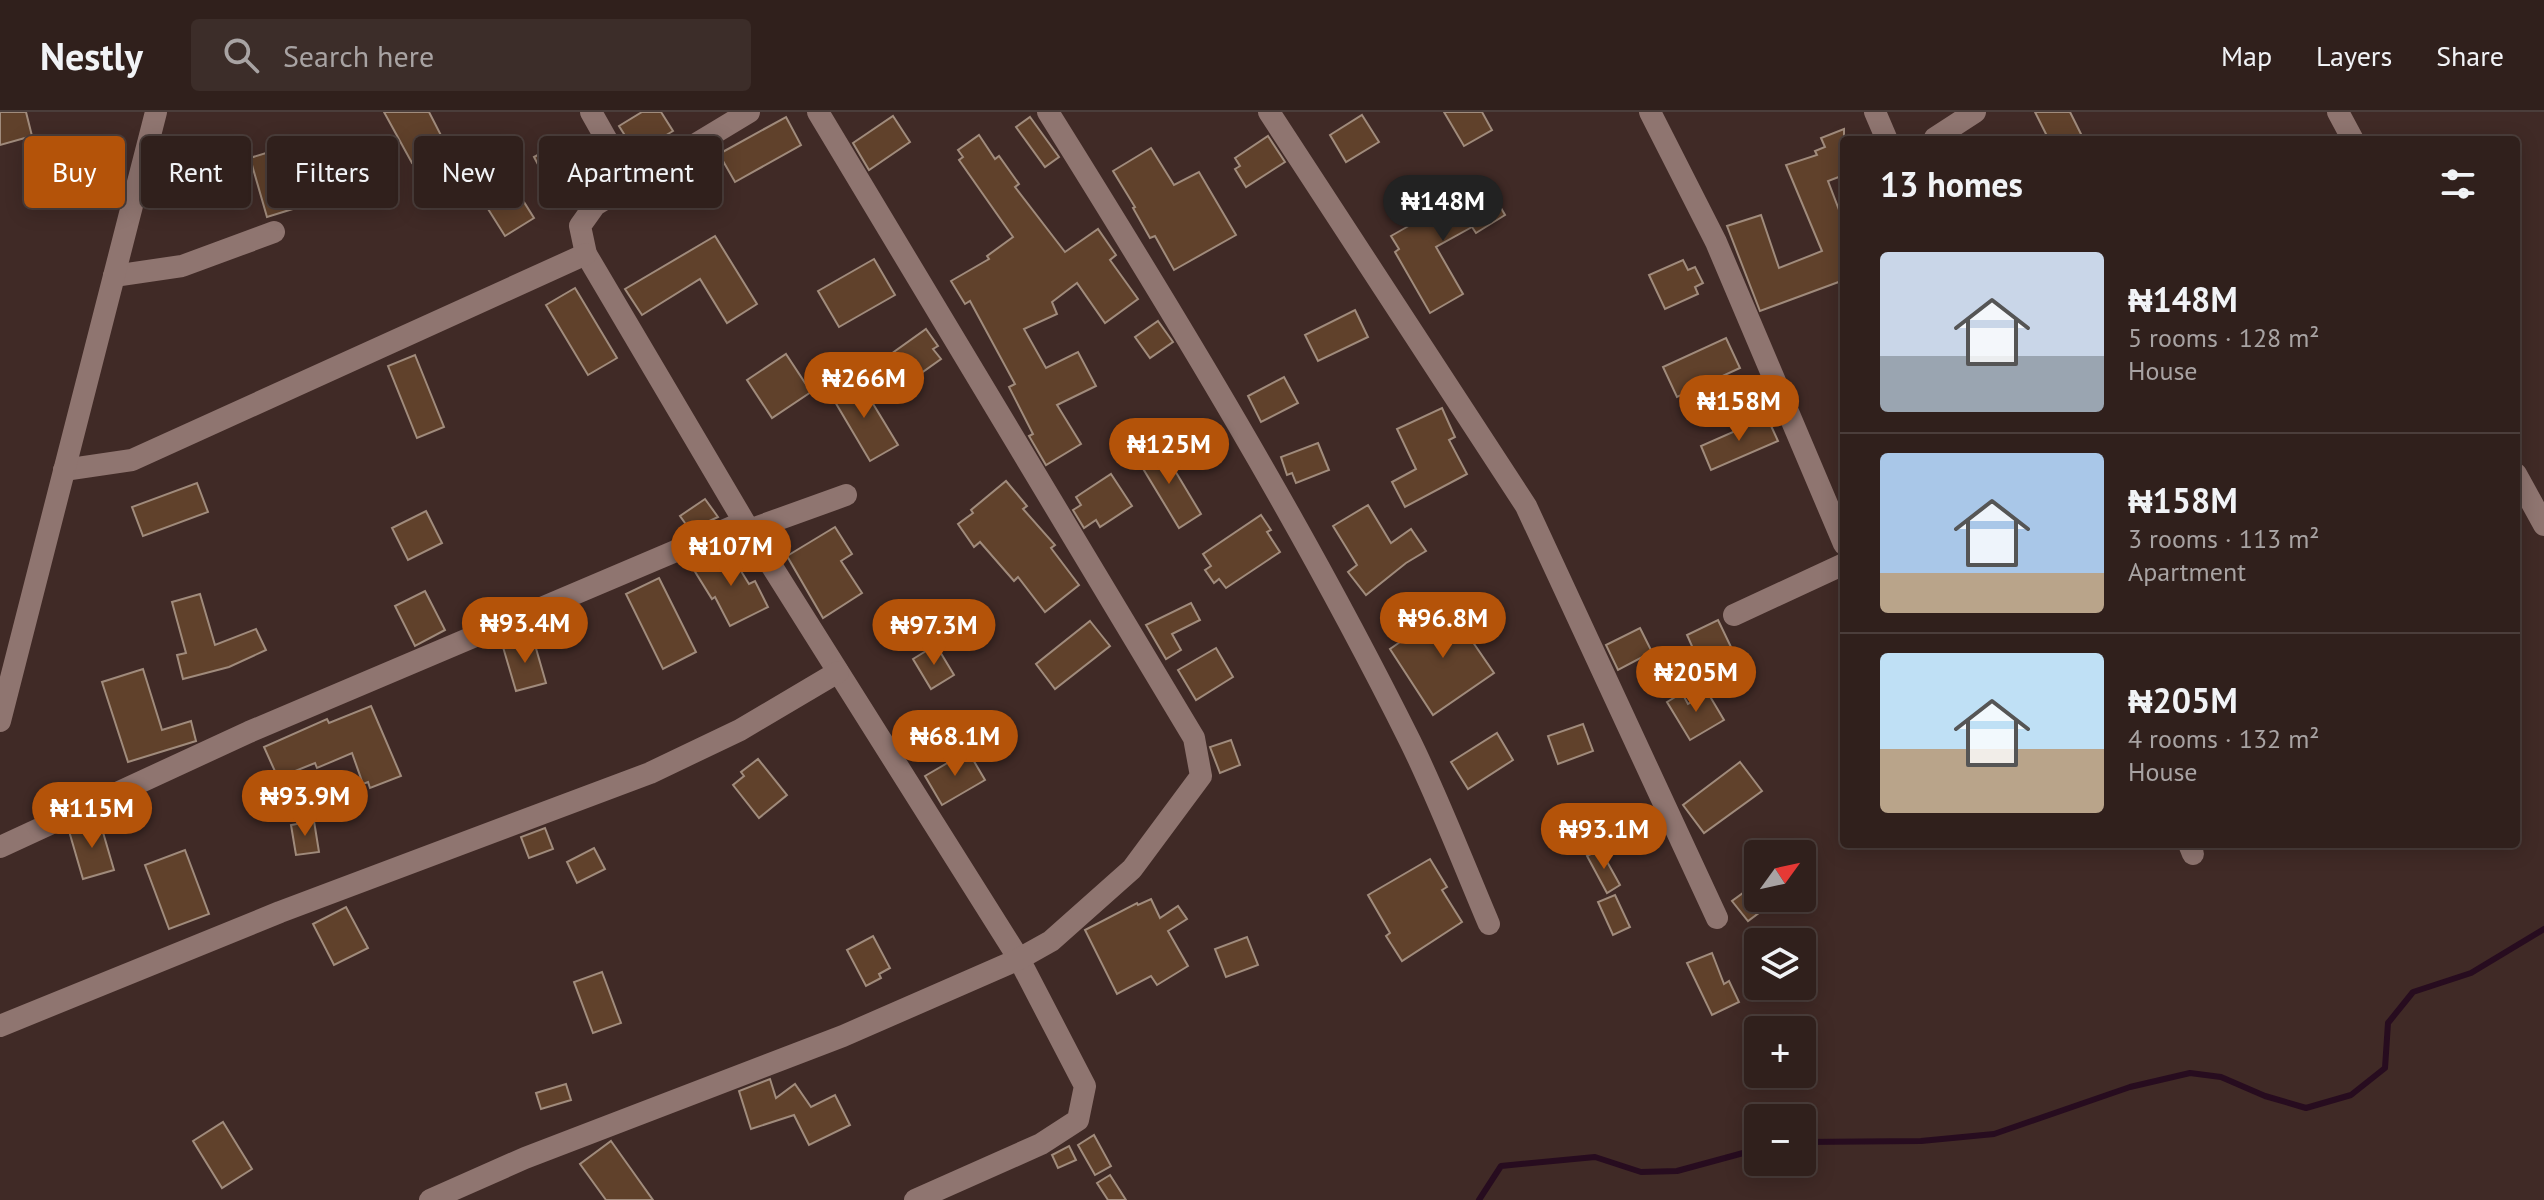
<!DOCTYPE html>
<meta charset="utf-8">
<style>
body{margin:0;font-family:"PT Sans",sans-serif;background:#3c2d29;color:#f1f3f6;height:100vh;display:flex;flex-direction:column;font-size:30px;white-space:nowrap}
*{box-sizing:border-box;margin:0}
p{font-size:26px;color:#a8a3a3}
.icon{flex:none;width:44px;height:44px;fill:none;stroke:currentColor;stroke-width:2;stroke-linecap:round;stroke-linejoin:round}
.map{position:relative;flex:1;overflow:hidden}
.details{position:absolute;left:1840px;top:24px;width:680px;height:712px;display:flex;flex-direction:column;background:#30201c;border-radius:8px;box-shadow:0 4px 20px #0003,0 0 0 2px #4b3e3b}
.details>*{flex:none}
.hud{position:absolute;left:24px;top:24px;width:760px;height:72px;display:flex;gap:16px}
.needle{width:52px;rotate:57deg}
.fabs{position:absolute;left:1744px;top:728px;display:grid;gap:16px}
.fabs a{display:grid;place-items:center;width:72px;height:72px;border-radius:8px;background:#30201c;box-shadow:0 4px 20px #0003,0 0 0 2px #4b3e3b;font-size:40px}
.price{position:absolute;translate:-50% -68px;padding:0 18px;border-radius:28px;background:#b45309;color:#fff;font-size:26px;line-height:52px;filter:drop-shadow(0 2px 4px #0008)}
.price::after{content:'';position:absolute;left:50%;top:48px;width:24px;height:18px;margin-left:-12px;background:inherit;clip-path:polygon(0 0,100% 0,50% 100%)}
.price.selected{background:#222;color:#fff}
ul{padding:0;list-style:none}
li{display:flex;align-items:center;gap:24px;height:200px;padding:0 40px}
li+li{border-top:2px solid #4b3e3b}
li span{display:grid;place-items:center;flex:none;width:224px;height:160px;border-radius:8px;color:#555}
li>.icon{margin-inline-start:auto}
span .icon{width:96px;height:96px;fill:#fffc;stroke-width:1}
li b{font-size:34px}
h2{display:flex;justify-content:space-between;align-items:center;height:96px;padding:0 40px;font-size:34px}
.chip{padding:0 28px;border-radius:8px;background:#30201c;box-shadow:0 4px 20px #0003,0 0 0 2px #4b3e3b;font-size:28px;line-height:72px}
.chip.selected{background:#b45309;color:#fff}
header{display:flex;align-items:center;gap:48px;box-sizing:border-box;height:112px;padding:0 40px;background:#30201c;border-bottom:2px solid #4b3e3b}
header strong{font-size:38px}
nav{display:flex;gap:44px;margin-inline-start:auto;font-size:28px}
.search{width:560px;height:72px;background:#3c2d29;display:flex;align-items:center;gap:20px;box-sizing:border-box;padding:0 28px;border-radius:8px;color:#a8a3a3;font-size:30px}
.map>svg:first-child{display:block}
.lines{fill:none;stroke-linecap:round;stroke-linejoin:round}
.stream{stroke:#270c1f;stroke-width:6}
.building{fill:#60412b;stroke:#a08b7c;stroke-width:2}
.minor{stroke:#8f7570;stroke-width:22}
</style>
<header>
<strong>Nestly</strong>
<div class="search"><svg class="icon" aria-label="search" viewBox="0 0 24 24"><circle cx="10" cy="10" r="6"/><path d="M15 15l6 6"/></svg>Search here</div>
<nav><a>Map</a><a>Layers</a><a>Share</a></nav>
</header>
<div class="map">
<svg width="2544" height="1088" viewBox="0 0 2544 1088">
<rect width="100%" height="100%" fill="#402a26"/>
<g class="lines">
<!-- stream -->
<g class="stream">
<polyline points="1802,1030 1921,1029 1994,1022 2130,975 2190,961 2221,965 2265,984 2306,996 2351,983 2385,956 2388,911 2413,880 2471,861 2544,817"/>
<polyline points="1479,1088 1501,1054 1595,1045 1641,1060 1677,1059 1758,1037"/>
</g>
</g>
<!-- building -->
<g class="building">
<polygon points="0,0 26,0 32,24 0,33"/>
<polygon points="384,0 429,0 446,33 412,51"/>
<polygon points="642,0 661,0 673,19 636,41 619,14"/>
<polygon points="1444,0 1482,0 1492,18 1464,34"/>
<polygon points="2035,0 2070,0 2084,28 2049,28"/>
<polygon points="1362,3 1379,30 1346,50 1330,23"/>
<polygon points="893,4 910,30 869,58 853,31"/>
<polygon points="786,5 801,33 735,70 719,42"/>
<polygon points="1030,5 1059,45 1045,55 1016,15"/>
<polygon points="1844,17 1844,63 1828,69 1844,111 1844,168 1760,199 1727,114 1761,103 1779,156 1822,139 1786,53 1817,43 1815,39 1825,35 1821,26"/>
<polygon points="979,23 995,47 999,44 1019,72 1015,75 1065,140 1098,117 1116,143 1110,148 1138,187 1105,211 1077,171 1052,190 1057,202 1024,217 1046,256 1078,240 1096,274 1057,293 1081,332 1046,353 1029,324 1033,322 1009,275 1015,272 970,189 965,192 951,169 989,147 987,144 1013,125 959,48 963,45 958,38"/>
<polygon points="573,24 593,62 554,83 534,45"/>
<polygon points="1268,24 1285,50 1246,75 1235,57 1240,54 1235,46"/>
<polygon points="1151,36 1174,73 1199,60 1236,123 1174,158 1155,124 1150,126 1133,96 1135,95 1113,59"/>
<polygon points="279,37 296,96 267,105 250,46"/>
<polygon points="507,63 534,106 505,124 478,81"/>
<polygon points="1486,70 1505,103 1476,121 1472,115 1436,135 1463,182 1430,201 1395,140 1399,137 1391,124"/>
<polygon points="715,124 757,192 727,211 700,167 642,203 625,177"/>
<polygon points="874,147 895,183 839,215 818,179"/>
<polygon points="1683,148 1688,158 1695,155 1703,171 1695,175 1698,182 1665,197 1649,163"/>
<polygon points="575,176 617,246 588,263 546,193"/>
<polygon points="1355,198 1368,225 1318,249 1305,223"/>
<polygon points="1158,209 1173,230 1150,246 1135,225"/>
<polygon points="926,217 938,234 933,237 941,247 903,274 884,247"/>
<polygon points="1726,226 1740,256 1677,285 1663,255"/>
<polygon points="786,242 811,280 772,306 747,268"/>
<polygon points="415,243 444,315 417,326 388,254"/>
<polygon points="1284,265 1298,291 1261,310 1248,284"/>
<polygon points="858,267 898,333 870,349 831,283"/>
<polygon points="1442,296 1455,325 1449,328 1467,362 1405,395 1392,370 1416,357 1397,317"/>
<polygon points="1767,305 1778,329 1711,358 1701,334"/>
<polygon points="1318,331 1329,358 1296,371 1292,361 1287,363 1281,345"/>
<polygon points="1159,332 1201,402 1179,416 1136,345"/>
<polygon points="1111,362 1132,394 1100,415 1096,408 1084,416 1073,398 1081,393 1076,385"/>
<polygon points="1006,369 1027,394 1023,397 1055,433 1051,436 1079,473 1045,500 1018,465 1014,469 980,430 974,435 958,412 973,401 971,398"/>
<polygon points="197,371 208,400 143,424 132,395"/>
<polygon points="705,387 718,405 690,418 680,404"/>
<polygon points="1368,393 1391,431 1411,417 1426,439 1406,451 1366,483 1348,460 1357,453 1333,414"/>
<polygon points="426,399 442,431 408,448 392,416"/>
<polygon points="1261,403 1271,418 1267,420 1280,440 1226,476 1219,467 1214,471 1205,458 1211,454 1203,442"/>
<polygon points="835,415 852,442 841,449 862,481 823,506 787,444"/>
<polygon points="728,438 749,472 755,469 768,495 730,514 715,485 712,487 694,458"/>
<polygon points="659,466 696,540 663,557 626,482"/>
<polygon points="425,479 445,518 415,534 395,494"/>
<polygon points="200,482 215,533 256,517 266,538 229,555 183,567 177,543 186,541 172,490"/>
<polygon points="1191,491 1200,508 1172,522 1181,538 1166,547 1146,513"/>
<polygon points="1455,492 1474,518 1468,523 1494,561 1433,603 1390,537"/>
<polygon points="1718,508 1731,535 1699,550 1687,523"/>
<polygon points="1090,509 1110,534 1055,577 1036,552"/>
<polygon points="1640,516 1652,540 1618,558 1606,533"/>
<polygon points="533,526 546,571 516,579 503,535"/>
<polygon points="936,533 954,563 931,577 913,547"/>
<polygon points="1216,536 1233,565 1196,588 1178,558"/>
<polygon points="143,557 162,618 191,609 196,629 128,650 102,570"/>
<polygon points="1682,581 1688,592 1708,581 1724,608 1690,628 1667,590"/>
<polygon points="371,594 401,664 370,676 368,670 363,672 352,641 317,656 315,651 278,666 264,635 327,607 329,611"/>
<polygon points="1583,612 1593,639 1558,652 1548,624"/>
<polygon points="1497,621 1513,648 1468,677 1451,650"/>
<polygon points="1231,628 1240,653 1220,661 1210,635"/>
<polygon points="968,639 985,668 942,693 925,664"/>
<polygon points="758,647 787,683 759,706 733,673 744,664 741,660"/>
<polygon points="1740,650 1762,679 1704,721 1683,693"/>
<polygon points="314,709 319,740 296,743 291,713"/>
<polygon points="100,710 114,758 83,767 69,719"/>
<polygon points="545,716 553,737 529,746 521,725"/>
<polygon points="594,736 605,757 577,771 567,750"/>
<polygon points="1600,737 1620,773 1607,781 1587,744"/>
<polygon points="185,738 209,802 169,817 145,753"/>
<polygon points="1430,747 1447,775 1442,778 1462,810 1402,849 1386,824 1390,821 1368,783"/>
<polygon points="1758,770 1758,786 1779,786 1748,809 1732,789"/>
<polygon points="1615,783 1630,815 1613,823 1598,790"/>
<polygon points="1151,787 1160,806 1178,794 1187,807 1168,819 1188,854 1157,873 1151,864 1117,882 1085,818 1137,791 1138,793"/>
<polygon points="346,795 368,836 334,853 313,812"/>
<polygon points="873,824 890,856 879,862 881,866 866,874 847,838"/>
<polygon points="1247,825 1258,853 1226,865 1215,837"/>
<polygon points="1712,841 1724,872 1729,869 1739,890 1712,903 1687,851"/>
<polygon points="602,860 621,911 593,921 574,870"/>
<polygon points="770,967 776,986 795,972 811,995 835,983 850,1013 809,1033 794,1003 751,1017 739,979"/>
<polygon points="566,972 571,988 541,997 536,981"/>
<polygon points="223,1010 252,1057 222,1076 193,1029"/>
<polygon points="1094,1023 1111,1054 1095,1063 1078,1033"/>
<polygon points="611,1029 653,1088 606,1088 580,1052"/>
<polygon points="1069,1034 1076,1048 1058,1056 1052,1043"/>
<polygon points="1110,1063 1126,1088 1108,1088 1097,1071"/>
</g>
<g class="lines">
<!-- minor -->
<g class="minor">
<polyline points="591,0 631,71"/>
<polyline points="749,0 595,93 580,114 586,142 749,418 1019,847 1085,974 1078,1008 1041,1032 915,1088"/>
<path d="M1048 0C1176 205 1302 412 1410 629 1439 688 1463 751 1489 812"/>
<polyline points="1269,0 1526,394 1717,806"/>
<polyline points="1650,0 1716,130 1844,432"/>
<polyline points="1875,0 1887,28"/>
<polyline points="2338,0 2353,28"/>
<polyline points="1935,26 1975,0"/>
<polyline points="114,164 182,154 274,120"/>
<polyline points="64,358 132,348 586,142"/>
<polyline points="2516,362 2544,413"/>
<polyline points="749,418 846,383"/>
<polyline points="1734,503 1844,452"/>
<polyline points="0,609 156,0"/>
<polyline points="2189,732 2193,742"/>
<polyline points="0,735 249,620 744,410"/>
<polyline points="0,914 280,800 650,661 740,618 838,560"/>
<polyline points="430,1088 525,1046 843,924 1019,847 1051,829 1132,757 1201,664 1194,626 818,0"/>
</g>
</g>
</svg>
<div class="fabs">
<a><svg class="needle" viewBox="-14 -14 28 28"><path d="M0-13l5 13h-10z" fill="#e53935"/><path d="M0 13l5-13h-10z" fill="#a8a3a3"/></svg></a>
<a><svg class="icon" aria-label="layers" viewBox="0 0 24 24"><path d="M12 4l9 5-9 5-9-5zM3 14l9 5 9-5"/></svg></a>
<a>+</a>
<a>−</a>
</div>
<b class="price selected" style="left:1443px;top:131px">₦148M</b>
<b class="price" style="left:864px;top:308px">₦266M</b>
<b class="price" style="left:1739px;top:331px">₦158M</b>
<b class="price" style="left:1169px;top:374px">₦125M</b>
<b class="price" style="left:731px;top:476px">₦107M</b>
<b class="price" style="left:1443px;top:548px">₦96.8M</b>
<b class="price" style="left:525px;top:553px">₦93.4M</b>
<b class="price" style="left:934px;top:555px">₦97.3M</b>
<b class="price" style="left:1696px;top:602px">₦205M</b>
<b class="price" style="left:955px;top:666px">₦68.1M</b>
<b class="price" style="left:305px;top:726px">₦93.9M</b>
<b class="price" style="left:92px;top:738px">₦115M</b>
<b class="price" style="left:1604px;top:759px">₦93.1M</b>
<div class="hud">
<a class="chip selected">Buy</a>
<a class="chip">Rent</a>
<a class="chip">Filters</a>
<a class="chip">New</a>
<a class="chip">Apartment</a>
</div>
<section class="details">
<h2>13 homes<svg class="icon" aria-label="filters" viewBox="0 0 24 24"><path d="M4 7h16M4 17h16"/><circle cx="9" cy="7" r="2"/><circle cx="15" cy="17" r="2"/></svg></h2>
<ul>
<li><span style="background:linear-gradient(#c9d6e8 65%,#9aa5b1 0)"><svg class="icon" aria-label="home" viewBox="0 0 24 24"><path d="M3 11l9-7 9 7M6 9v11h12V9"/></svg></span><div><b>₦148M</b><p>5 rooms · 128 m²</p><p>House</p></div></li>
<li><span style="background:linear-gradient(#a9c7e8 75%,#b9a48a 0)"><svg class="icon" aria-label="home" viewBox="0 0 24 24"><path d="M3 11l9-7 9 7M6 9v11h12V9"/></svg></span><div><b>₦158M</b><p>3 rooms · 113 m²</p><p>Apartment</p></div></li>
<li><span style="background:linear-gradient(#bfe0f5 60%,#b9a48a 0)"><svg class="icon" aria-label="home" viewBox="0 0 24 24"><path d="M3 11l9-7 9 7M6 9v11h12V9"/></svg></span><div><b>₦205M</b><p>4 rooms · 132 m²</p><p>House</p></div></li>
</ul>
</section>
</div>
